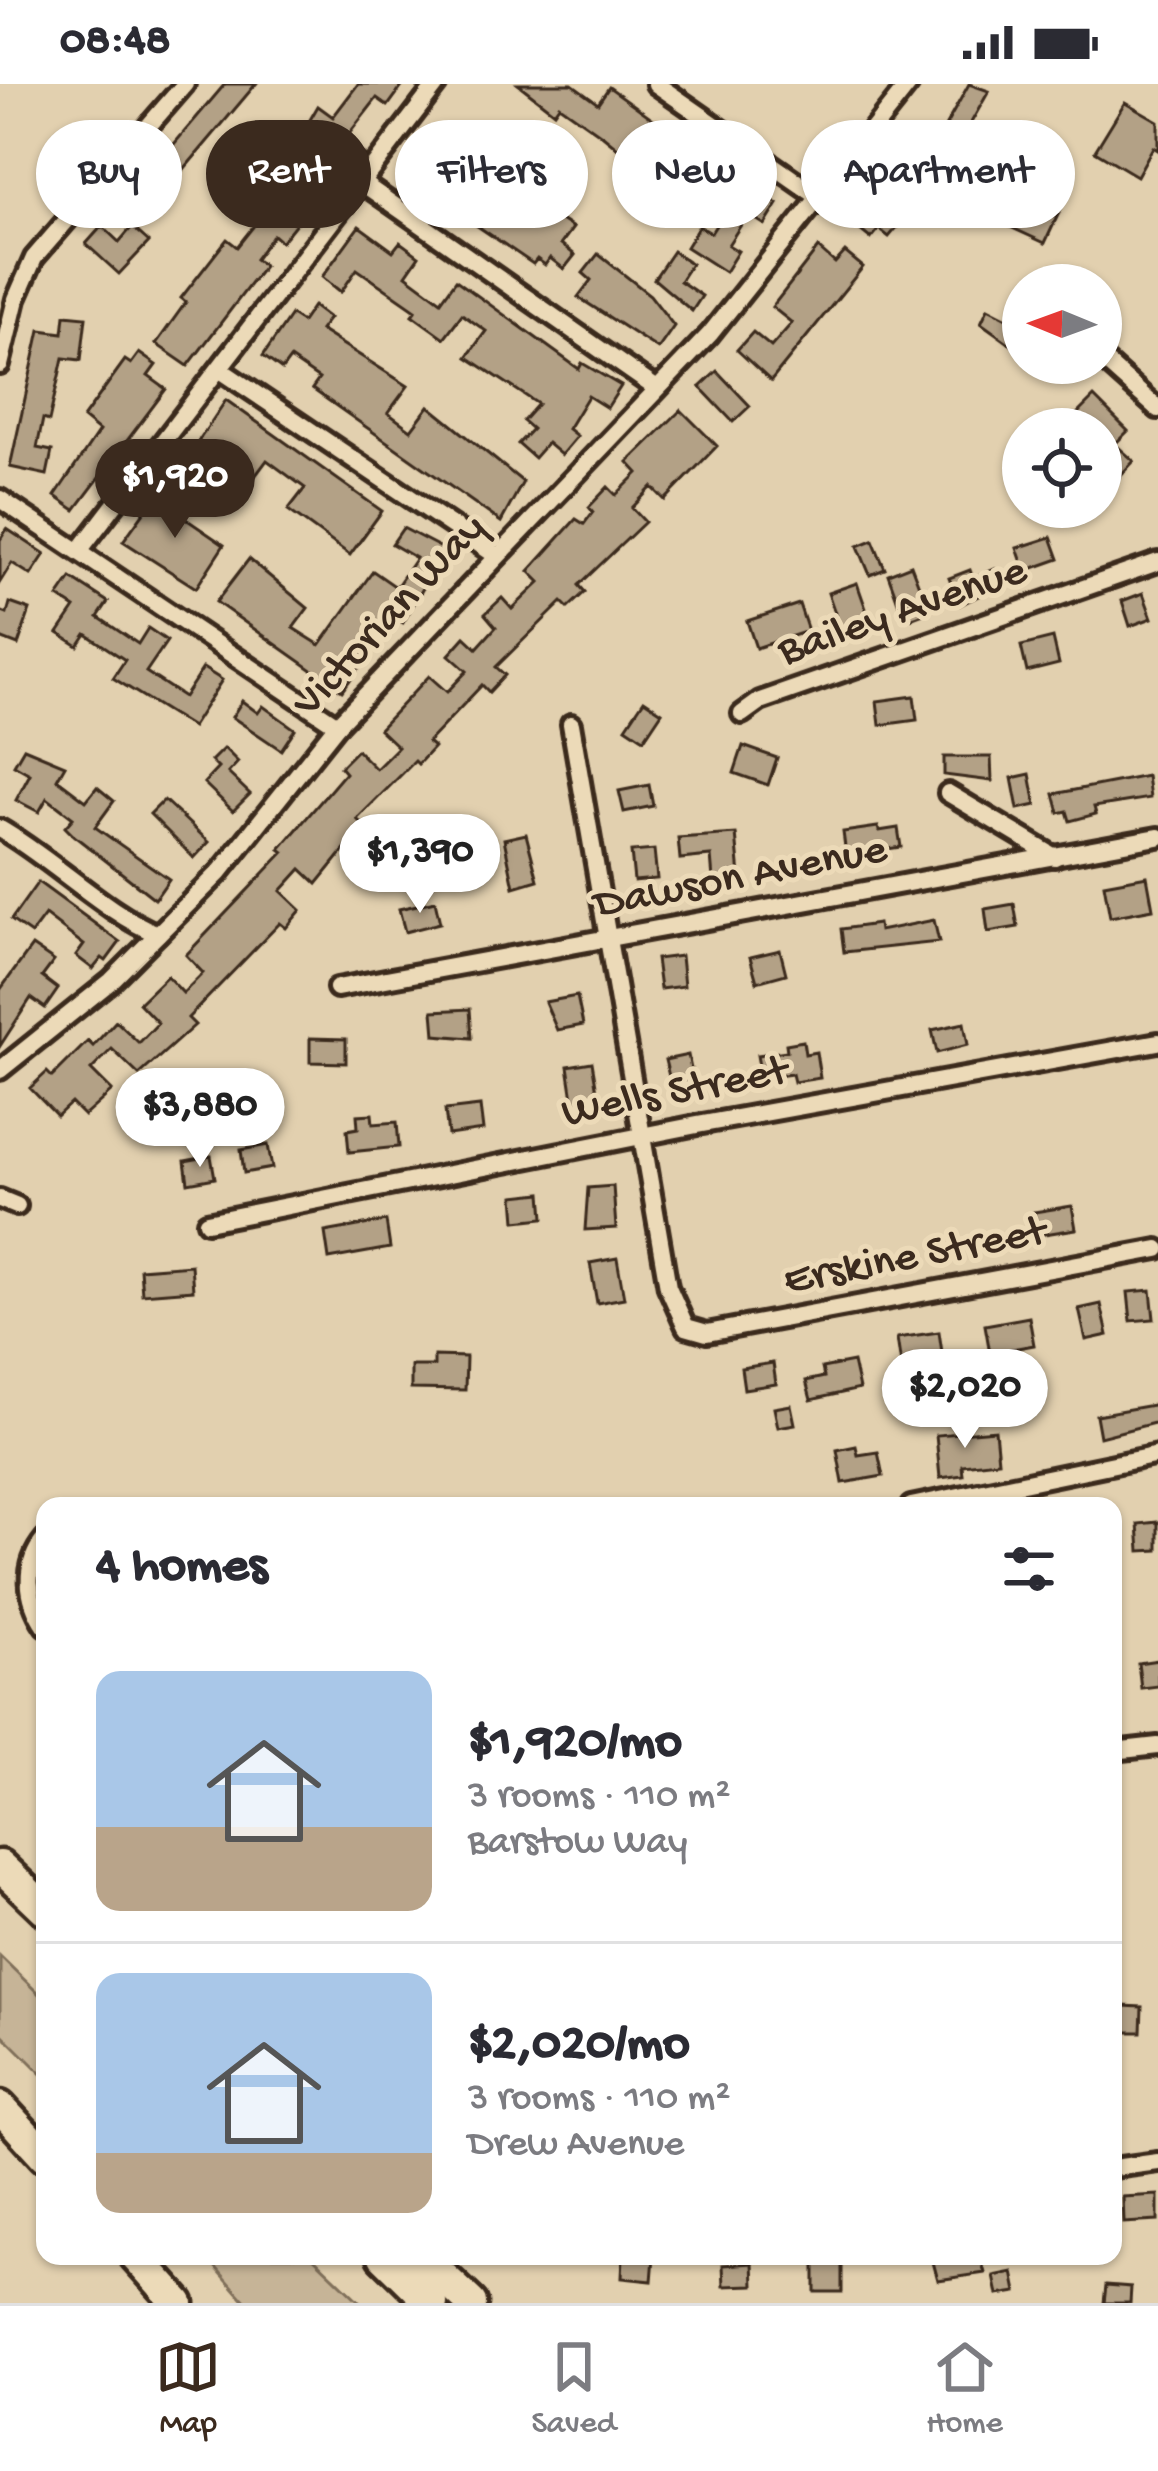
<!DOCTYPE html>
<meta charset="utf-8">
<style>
body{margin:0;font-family:"Gochi Hand",sans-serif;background:#f7f7f7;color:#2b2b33;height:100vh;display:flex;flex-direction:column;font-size:45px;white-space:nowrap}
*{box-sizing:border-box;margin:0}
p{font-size:39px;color:#7c7c81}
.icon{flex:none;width:66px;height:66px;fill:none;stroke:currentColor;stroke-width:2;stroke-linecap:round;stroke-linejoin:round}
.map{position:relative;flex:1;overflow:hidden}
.side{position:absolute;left:36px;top:1413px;width:1086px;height:768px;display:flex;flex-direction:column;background:#fff;border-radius:24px;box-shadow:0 3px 9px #0004}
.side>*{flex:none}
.banner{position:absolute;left:36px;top:36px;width:1086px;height:108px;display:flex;gap:24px}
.needle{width:78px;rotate:271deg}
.controls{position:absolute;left:1002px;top:180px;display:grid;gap:24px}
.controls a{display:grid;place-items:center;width:120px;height:120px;border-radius:50%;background:#fff;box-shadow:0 3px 9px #0004;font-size:60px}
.price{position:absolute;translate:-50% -102px;padding:0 27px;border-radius:42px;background:#fff;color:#222;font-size:39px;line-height:78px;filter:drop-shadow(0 3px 6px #0008)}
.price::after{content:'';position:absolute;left:50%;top:72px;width:36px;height:27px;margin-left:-18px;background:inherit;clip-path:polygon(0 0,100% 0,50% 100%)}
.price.current{background:#3b2a1e;color:#fff}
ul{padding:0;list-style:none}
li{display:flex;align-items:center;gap:36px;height:300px;padding:0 60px}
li+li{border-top:3px solid #e1e1e2}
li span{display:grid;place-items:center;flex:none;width:336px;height:240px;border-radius:24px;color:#555}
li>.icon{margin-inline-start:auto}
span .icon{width:144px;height:144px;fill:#fffc;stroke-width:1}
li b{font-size:51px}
h2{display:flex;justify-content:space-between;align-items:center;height:144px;padding:0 60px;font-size:51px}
.pill{padding:0 42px;border-radius:54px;background:#fff;box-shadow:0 3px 9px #0004;font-size:42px;line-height:108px}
.pill.current{background:#3b2a1e;color:#fff}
.status{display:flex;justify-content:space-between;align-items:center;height:84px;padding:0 60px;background:#fff;direction:ltr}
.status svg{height:33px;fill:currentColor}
.tab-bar{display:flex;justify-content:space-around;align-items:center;height:168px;border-top:3px solid #e1e1e2;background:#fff;font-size:33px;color:#7c7c81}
.tab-bar a{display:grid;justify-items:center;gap:6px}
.tab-bar .current{color:#3b2a1e}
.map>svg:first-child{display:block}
.green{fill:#c6b497;stroke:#806f5a;stroke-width:3}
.building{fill:#b3a186;stroke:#3b2a1e;stroke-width:3}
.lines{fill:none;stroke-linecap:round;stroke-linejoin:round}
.street-casing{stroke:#3b2a1e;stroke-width:26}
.highway-casing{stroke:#3b2a1e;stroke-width:39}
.street{stroke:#ecdab8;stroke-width:16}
.highway{stroke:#ecdab8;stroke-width:30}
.labels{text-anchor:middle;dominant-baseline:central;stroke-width:10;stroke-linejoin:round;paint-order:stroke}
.street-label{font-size:45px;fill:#3b2a1e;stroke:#ecdab8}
</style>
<div class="status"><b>08:48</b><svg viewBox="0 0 49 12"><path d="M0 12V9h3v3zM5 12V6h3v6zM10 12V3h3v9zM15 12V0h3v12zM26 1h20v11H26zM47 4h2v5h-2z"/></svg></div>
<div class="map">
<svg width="1158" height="2219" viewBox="0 0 1158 2219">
<rect width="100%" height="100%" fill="#e2d0af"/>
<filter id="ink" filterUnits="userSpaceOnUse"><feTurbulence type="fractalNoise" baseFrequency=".00833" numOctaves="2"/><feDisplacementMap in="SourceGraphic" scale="24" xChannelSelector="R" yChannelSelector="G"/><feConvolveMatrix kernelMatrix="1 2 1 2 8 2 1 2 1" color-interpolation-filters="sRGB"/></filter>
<g filter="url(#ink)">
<!-- green -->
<g class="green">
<polygon points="0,1872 45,1916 45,1993 0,1948"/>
<polygon points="206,2172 312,2172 361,2219 247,2219"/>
</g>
<!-- building -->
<g class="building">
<polygon points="225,0 256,0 141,136 123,120"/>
<polygon points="358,0 404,0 388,22 377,14 345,55 366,72 358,82 328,59 311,83 330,96 316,116 295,101 278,123 297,138 281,158 273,151 255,175 264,182 188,282 156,260 186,218 181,214 227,155 237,163 256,139 244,129 268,98 272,101 318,22 333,33"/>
<polygon points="518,0 572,0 598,19 609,3 670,47 654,69 677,86 693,63 778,120 765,141 748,130 728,161 738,167 725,188 686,163 699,142 711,149 730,119 697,98 683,117 603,52 559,21 554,28"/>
<polygon points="969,0 989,7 964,51 946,41"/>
<polygon points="1125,18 1158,37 1158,66 1153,63 1137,92 1095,67"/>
<polygon points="446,44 462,56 454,66 573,144 561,160 575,171 564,185 550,174 545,181 537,175 533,180 451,124 467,101 437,80 426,96 408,82 429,53 436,58"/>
<polygon points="1024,102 1063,120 1045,159 1006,141"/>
<polygon points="870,104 905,134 889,153 879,145 871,155 855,142 864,131 854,123"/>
<polygon points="102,142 119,158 132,143 149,158 119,190 86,160"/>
<polygon points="359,142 393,167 400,158 419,172 406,191 441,217 456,196 579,285 582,279 621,302 607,324 588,312 568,345 577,352 561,371 547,359 534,374 518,360 532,345 523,337 538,320 467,273 486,247 462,230 444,254 412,231 416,226 357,185 341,208 322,193"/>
<polygon points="818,164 835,179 845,168 863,183 771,297 737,266 753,248 771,263 792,239 772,223"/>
<polygon points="673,167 691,180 680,197 702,212 692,227 654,195"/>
<polygon points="598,170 650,211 674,242 658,265 578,213 591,196 583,189"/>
<polygon points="313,222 329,234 320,246 408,302 388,329 411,346 429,322 523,398 501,438 312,305 319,295 290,275 282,286 263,272 291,231 302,238"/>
<polygon points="988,224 1023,242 1023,269 981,239"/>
<polygon points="65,231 86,233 81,276 63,274 49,337 43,335 37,364 52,367 47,391 10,383 40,246 63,249"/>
<polygon points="139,269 156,281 148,292 166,305 75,426 55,412 99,347 83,334 125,276 131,280"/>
<polygon points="717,287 750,322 733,338 700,303"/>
<polygon points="1094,313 1128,347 1115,360 1134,377 1116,396 1101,381 1108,364 1101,345 1088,345 1075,332"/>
<polygon points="226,316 382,427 350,471 288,426 305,404 267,376 250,399 214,374 210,381 191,368"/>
<polygon points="681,326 717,362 665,416 652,403 632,424 645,438 579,501 585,508 568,524 562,518 496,583 505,591 489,608 482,601 428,658 434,663 418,680 415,677 357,735 364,742 317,800 301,785 281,807 301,826 286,844 280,839 188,934 195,941 139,991 112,965 91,986 112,1007 84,1032 71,1019 57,1032 30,1004 47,988 52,993 88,957 93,962 116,937 139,959 158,939 139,919 167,892 183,909 203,889 186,871 284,768 280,765 345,689 340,683 357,666 376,685 398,663 379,645 429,592 447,608 467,587 449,571 465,553 477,564 496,543 485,530 502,514 512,525 540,498 529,487 576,435 584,440 593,428 589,423 608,403 616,411 638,389 628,378"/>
<polygon points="174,409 191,422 183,433 224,461 196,504 123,457 152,417 163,425"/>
<polygon points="403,444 455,471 443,491 434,485 403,539 395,534 342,607 216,518 249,475 308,524 293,544 320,561 373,487 396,503 416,474 392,460"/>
<polygon points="7,445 45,470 31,491 12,479 0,498 0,456"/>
<polygon points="1051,453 1059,475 1025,487 1017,464"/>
<polygon points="873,456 885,485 870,491 858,462"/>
<polygon points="911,481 929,528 905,537 888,490"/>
<polygon points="995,485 1001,501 960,521 949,494 970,486 973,494"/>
<polygon points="71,494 108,518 98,533 138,560 148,544 167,557 146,588 184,613 203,584 222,596 192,643 113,594 125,576 86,550 78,562 58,549 75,524 58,513"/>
<polygon points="857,499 871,539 842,549 828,509"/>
<polygon points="1143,509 1152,534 1130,542 1122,517"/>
<polygon points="10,519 30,526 18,561 0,554 0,527 7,530"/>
<polygon points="799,520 808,547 756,564 747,537"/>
<polygon points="1053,554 1059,580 1027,588 1021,562"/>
<polygon points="914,612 917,636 880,641 877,617"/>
<polygon points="644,616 662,628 644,655 626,643"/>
<polygon points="242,617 258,629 263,622 295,645 281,666 232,633"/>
<polygon points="743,662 777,674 768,701 734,689"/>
<polygon points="24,664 65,681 57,695 86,717 97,703 114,717 95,743 169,795 155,815 73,751 65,743 73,734 47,714 39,728 16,716 30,690 14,681"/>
<polygon points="224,664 238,678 228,689 250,710 233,727 204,699 218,684 211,677"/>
<polygon points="944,673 991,673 992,697 944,691"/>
<polygon points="1030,690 1036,721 1018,725 1012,694"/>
<polygon points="1147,692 1150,714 1094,723 1096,730 1070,737 1067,727 1059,729 1054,710"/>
<polygon points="649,701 653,722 624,728 619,707"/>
<polygon points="164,716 209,758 194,774 150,730"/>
<polygon points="878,743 879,747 898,744 901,763 846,771 843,748"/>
<polygon points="526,750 538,796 514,803 504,755"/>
<polygon points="736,750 740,792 713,795 711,772 680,775 678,754"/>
<polygon points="654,766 657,795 634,797 631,768"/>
<polygon points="1147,792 1153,825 1110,833 1104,800"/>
<polygon points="38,798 120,858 106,877 102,874 93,885 76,872 84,861 45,831 31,850 11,836"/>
<polygon points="435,817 440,839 405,848 399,825"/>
<polygon points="1014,820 1018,843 988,848 985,825"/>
<polygon points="934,836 939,858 844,868 841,845 878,840 879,847"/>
<polygon points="32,862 54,877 42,893 58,905 45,924 31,914 0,962 0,906"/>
<polygon points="780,866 786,890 757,898 750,873"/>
<polygon points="681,872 684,902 660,905 656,875"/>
<polygon points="577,912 583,941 557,946 545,918"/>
<polygon points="470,925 472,954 435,951 433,927"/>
<polygon points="964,939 968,961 937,969 932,946"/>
<polygon points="310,954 346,955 346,979 310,978"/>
<polygon points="803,957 805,970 816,968 820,994 794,998 792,990 761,994 757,971 787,967 786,960"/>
<polygon points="688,971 695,1004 673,1009 665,976"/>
<polygon points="592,978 600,1025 575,1028 568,982"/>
<polygon points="480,1022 483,1046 448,1051 445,1026"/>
<polygon points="372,1030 373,1040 397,1038 399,1063 349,1068 347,1046 358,1044 357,1031"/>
<polygon points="268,1061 272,1084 244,1089 241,1066"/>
<polygon points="211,1072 215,1094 188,1099 185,1077"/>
<polygon points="613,1102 616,1144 585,1146 588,1104"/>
<polygon points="542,1109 544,1134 516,1137 514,1112"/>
<polygon points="1072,1122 1076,1145 1038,1151 1034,1128"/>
<polygon points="386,1137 390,1164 329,1175 325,1148"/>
<polygon points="617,1174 624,1214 597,1219 590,1179"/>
<polygon points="191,1181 193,1206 142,1210 140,1185"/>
<polygon points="1151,1206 1154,1235 1131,1237 1128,1208"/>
<polygon points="1101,1220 1108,1251 1086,1256 1079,1225"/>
<polygon points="1029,1233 1034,1261 990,1269 985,1241"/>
<polygon points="939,1248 943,1275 901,1281 897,1254"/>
<polygon points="434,1272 466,1273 465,1306 411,1305 411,1282 434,1282"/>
<polygon points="853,1278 859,1305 811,1316 806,1297 824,1293 822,1284"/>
<polygon points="773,1279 776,1300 744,1305 741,1284"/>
<polygon points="1158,1320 1158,1338 1100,1353 1096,1331"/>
<polygon points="791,1321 795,1340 778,1343 774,1324"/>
<polygon points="995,1346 998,1377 962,1381 963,1391 940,1394 936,1351"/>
<polygon points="856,1362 858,1371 878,1368 883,1392 843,1399 837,1366"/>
<polygon points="1158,1438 1158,1466 1140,1467 1138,1440"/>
<polygon points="1158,1576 1158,1602 1141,1604 1138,1579"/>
<polygon points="1122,1922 1142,1923 1141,1948 1122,1948"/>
<polygon points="1158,2111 1158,2137 1124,2139 1123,2113"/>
<polygon points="623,2172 654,2173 652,2197 622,2194"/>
<polygon points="952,2172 980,2172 985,2189 938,2196 933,2178"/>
<polygon points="815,2175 842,2176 842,2208 815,2208"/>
<polygon points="753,2179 754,2201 724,2202 723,2181"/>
<polygon points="1013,2188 1017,2208 998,2211 994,2192"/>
<polygon points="1106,2201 1131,2203 1130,2219 1104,2219"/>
</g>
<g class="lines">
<defs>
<g id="street">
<polyline points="656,0 820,114"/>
<polyline points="362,99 657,305"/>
<polyline points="1101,274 1158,325"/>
<polyline points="0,281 16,215 34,174 185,0"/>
<polyline points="219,285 497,472"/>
<polyline points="0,415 337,641"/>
<polyline points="79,467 437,0"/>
<polyline points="742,630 760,617 1158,478"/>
<polyline points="571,640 668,1203 686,1243 707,1249 1158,1165"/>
<polyline points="948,709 1055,773"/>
<path d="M0 745C51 774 108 831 158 850"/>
<polyline points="337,904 1158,753"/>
<polyline points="0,986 111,897 220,788 337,641 710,250 909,0"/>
<polyline points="0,1115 17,1122"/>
<polyline points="207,1138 697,1041 1158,958"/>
<polyline points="911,1422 1158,1371"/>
<path d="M45 1455C23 1481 26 1514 45 1542"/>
<polyline points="1113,1667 1158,1662"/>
<polyline points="1113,2084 1158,2078"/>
</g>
<g id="highway">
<polyline points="0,1782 45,1825"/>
<polyline points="0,2023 45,2072"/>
<polyline points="136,2172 178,2219"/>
<polyline points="384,2172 432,2219"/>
<polyline points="421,2172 471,2219"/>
</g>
</defs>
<!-- street casing -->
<use href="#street" class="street-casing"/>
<!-- highway casing -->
<use href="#highway" class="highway-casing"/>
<!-- street -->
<use href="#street" class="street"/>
<!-- highway -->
<use href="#highway" class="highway"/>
</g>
</g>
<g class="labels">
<!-- street labels -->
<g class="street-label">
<text transform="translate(903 529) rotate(-19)">Bailey Avenue</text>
<text transform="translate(391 533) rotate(-47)">Victorian Way</text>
<text transform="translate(741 795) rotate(-11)">Dawson Avenue</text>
<text transform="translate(675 1010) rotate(-11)">Wells Street</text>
<text transform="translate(915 1174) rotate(-11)">Erskine Street</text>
</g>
</g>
</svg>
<div class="controls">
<a><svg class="needle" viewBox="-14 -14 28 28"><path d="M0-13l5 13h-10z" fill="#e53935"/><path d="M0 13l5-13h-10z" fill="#7c7c81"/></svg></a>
<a><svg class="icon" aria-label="locate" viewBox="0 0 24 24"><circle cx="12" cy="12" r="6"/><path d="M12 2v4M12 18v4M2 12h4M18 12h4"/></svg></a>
</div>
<b class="price current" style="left:175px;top:457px">$1,920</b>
<b class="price" style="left:420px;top:832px">$1,390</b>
<b class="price" style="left:200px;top:1086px">$3,880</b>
<b class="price" style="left:965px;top:1367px">$2,020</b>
<div class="banner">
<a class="pill">Buy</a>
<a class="pill current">Rent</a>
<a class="pill">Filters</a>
<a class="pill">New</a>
<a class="pill">Apartment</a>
</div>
<section class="side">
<h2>4 homes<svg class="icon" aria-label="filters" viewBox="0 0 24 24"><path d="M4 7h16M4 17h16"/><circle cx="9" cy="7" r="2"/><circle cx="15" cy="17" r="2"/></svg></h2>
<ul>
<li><span style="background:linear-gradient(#a9c7e8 65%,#b9a48a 0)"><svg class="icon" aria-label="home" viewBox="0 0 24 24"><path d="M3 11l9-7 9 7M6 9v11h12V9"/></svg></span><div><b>$1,920/mo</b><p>3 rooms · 110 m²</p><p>Barstow Way</p></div></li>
<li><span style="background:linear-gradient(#a9c7e8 75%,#b9a48a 0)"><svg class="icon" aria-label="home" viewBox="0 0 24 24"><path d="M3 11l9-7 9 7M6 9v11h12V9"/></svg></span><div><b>$2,020/mo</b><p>3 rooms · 110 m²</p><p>Drew Avenue</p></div></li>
</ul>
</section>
</div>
<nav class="tab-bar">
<a class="current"><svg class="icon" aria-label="map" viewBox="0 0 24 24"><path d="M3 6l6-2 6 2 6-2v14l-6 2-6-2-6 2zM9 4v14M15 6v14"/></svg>Map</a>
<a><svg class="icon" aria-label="saved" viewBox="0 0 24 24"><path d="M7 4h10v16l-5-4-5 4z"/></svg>Saved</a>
<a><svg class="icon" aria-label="home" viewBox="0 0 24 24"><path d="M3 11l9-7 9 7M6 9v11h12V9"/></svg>Home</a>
</nav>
